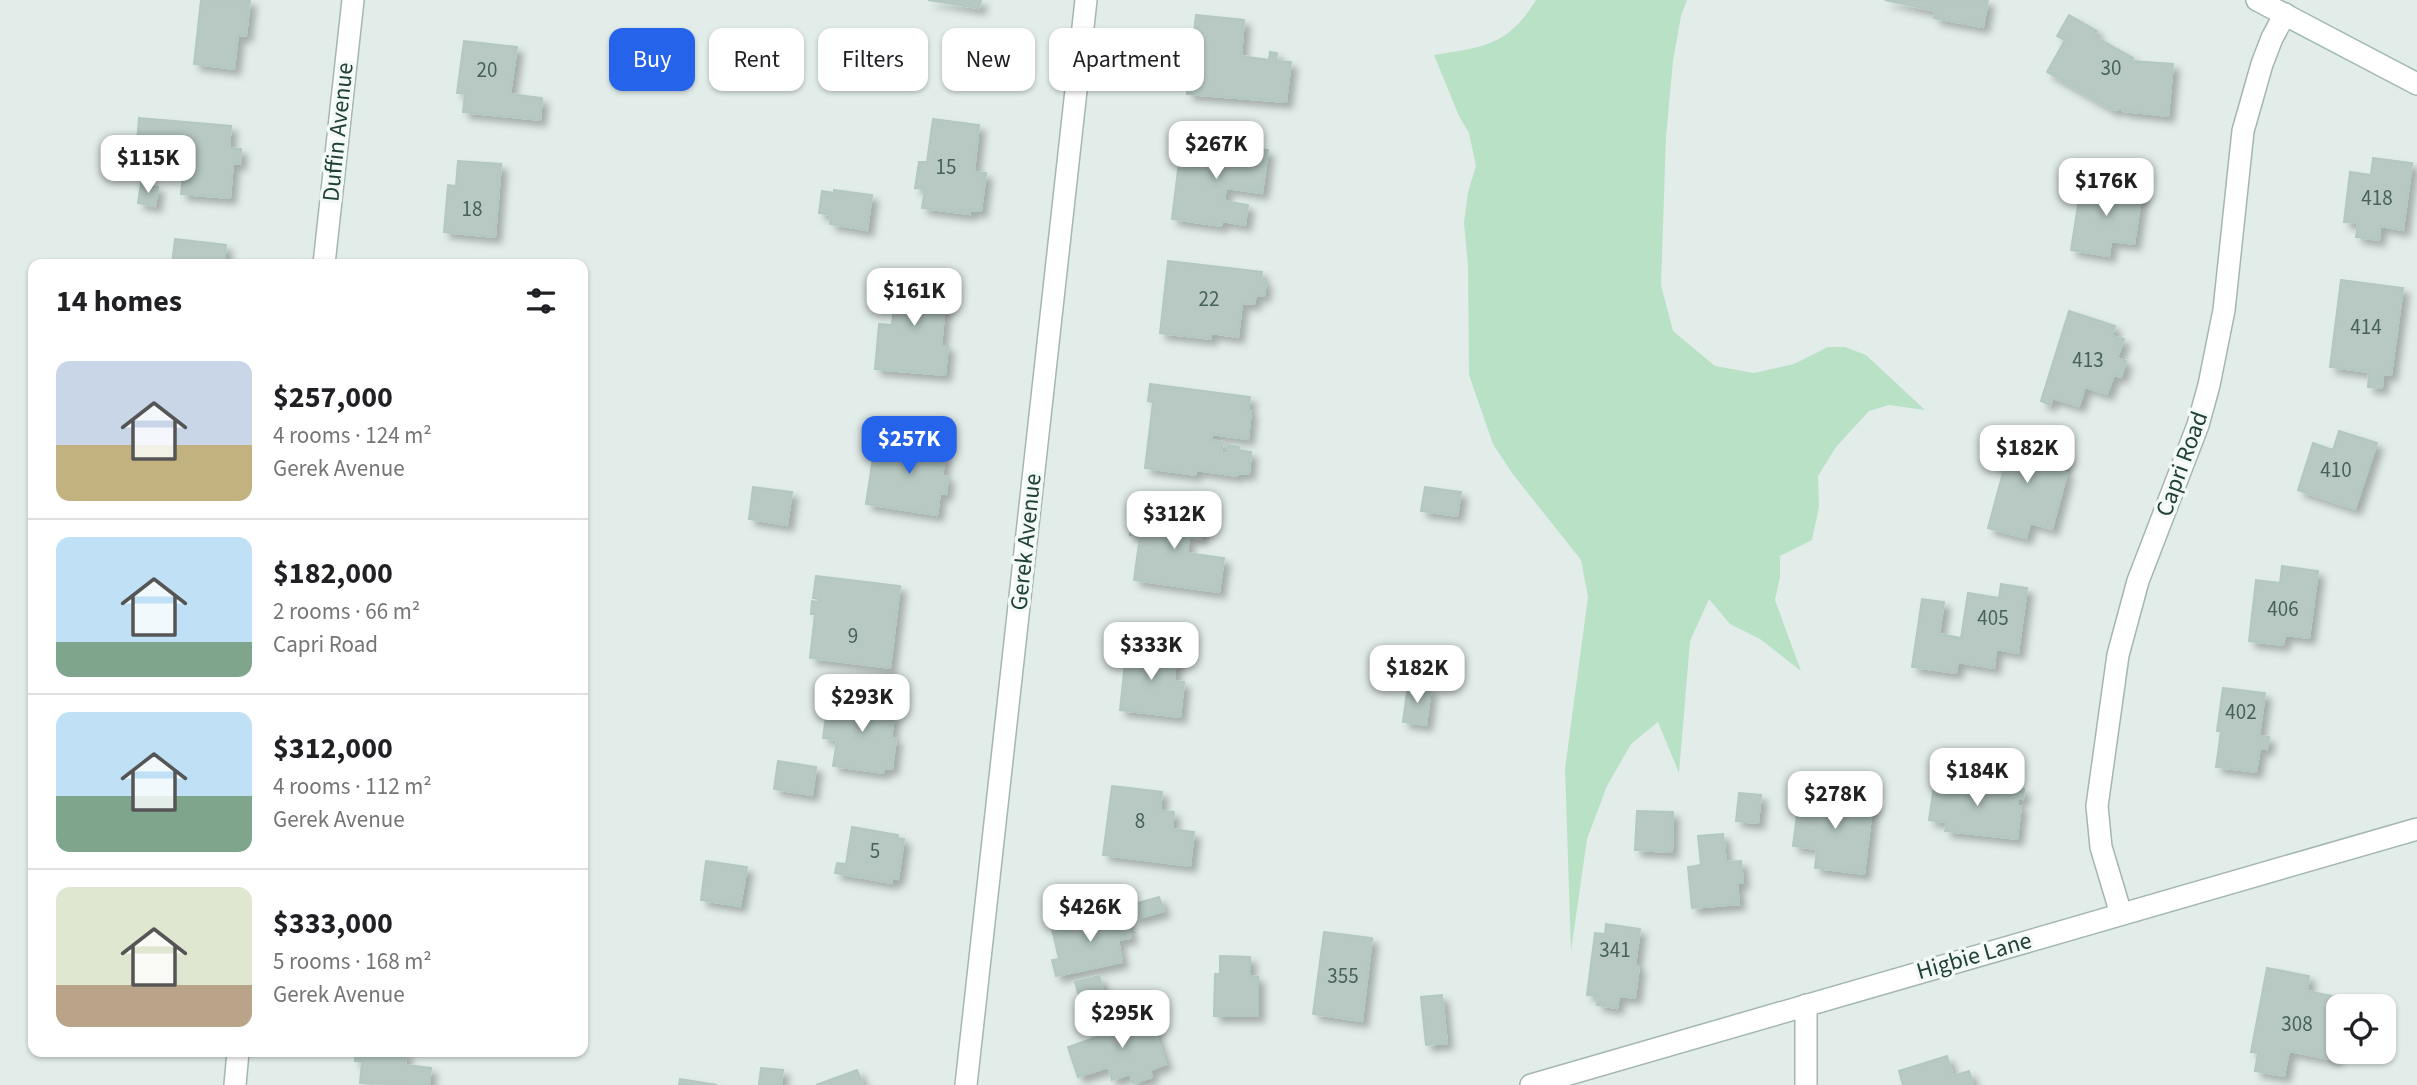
<!DOCTYPE html>
<meta charset="utf-8">
<style>
body{margin:0;font-family:"Source Sans 3",sans-serif;background:#f2f2f2;color:#202124;height:100vh;display:flex;flex-direction:column;font-size:26px;white-space:nowrap}
*{box-sizing:border-box;margin:0}
p{font-size:23px;color:#757577}
.icon{flex:none;width:38px;height:38px;fill:none;stroke:currentColor;stroke-width:2;stroke-linecap:round;stroke-linejoin:round}
.map{position:relative;flex:1;overflow:hidden}
.side{position:absolute;left:28px;top:259px;width:560px;height:798px;display:flex;flex-direction:column;background:#fff;border-radius:14px;box-shadow:0 2px 5px #0004}
.side>*{flex:none}
.banner{position:absolute;left:609px;top:28px;width:665px;height:63px;display:flex;gap:14px}
.buttons{position:absolute;left:2326px;top:994px;display:grid;gap:14px}
.buttons a{display:grid;place-items:center;width:70px;height:70px;border-radius:14px;background:#fff;box-shadow:0 2px 5px #0004;font-size:35px}
.price{position:absolute;translate:-50% -60px;padding:0 16px;border-radius:14px;background:#fff;color:#222;font-size:23px;line-height:46px;filter:drop-shadow(0 2px 4px #0008)}
.price::after{content:'';position:absolute;left:50%;top:42px;width:21px;height:16px;margin-left:-10px;background:inherit;clip-path:polygon(0 0,100% 0,50% 100%)}
.price.current{background:#2563eb;color:#fff}
ul{padding:0;list-style:none}
li{display:flex;align-items:center;gap:21px;height:175px;padding:0 28px}
li+li{border-top:2px solid #e0e0e0}
li span{display:grid;place-items:center;flex:none;width:196px;height:140px;border-radius:14px;color:#555}
li>.icon{margin-inline-start:auto}
span .icon{width:84px;height:84px;fill:#fffc;stroke-width:1}
li b{font-size:30px}
h2{display:flex;justify-content:space-between;align-items:center;height:84px;padding:0 28px;font-size:30px}
.pill{padding:0 24px;border-radius:14px;background:#fff;box-shadow:0 2px 5px #0004;font-size:24px;line-height:63px}
.pill.current{background:#2563eb;color:#fff}
.map>svg:first-child{display:block}
.green{fill:#b9e1c5}
.building{fill:#b7c9c2;stroke:#b3c8c0;stroke-width:2;filter:url(#shadow)}
.lines{fill:none;stroke-linecap:round;stroke-linejoin:round}
.minor-casing{stroke:#a4b6b1;stroke-width:24}
.tertiary-casing{stroke:#a4b6b1;stroke-width:24}
.secondary-casing{stroke:#9fbab2;stroke-width:24}
.minor{stroke:#fff;stroke-width:21}
.tertiary{stroke:#fff;stroke-width:21}
.secondary{stroke:#fff;stroke-width:21}
.labels{text-anchor:middle;dominant-baseline:central;stroke-width:7;stroke-linejoin:round;paint-order:stroke}
.number-label{font-size:21px;fill:#46625b}
.street-label{font-size:24px;fill:#204039;stroke:#f3faf6}
</style>
<div class="map">
<svg width="2417" height="1085" viewBox="0 0 2417 1085">
<defs>
<filter id="shadow"><feDropShadow dx="6" dy="6" stdDeviation="3.5" flood-color="#0004"/></filter>
</defs>
<rect width="100%" height="100%" fill="#e2ede9"/>
<!-- green -->
<path class="green" d="M1536 0H1687L1681 16 1673 61 1666 137 1661 285 1673 331 1715 366 1754 373 1794 364 1828 347H1845L1866 355 1925 410 1889 405 1869 411 1836 447 1818 476 1819 507 1812 540 1780 556V577L1775 600 1801 671 1760 639 1730 624 1709 599 1690 641 1679 773 1658 722 1631 744 1607 786 1587 839 1571 951 1565 769 1588 597 1581 560 1512 473 1493 444 1469 375 1468 265 1464 223 1468 192 1476 166 1469 133 1459 116 1434 55C1483 47 1508 46 1536 0Z"/>
<!-- building -->
<g class="building">
<polygon points="201,0 250,0 246,36 238,35 234,69 194,64"/>
<polygon points="928,0 981,0 979,8"/>
<polygon points="1885,0 1988,0 1983,27 1934,18 1936,11"/>
<polygon points="1196,15 1244,20 1241,56 1269,60 1270,52 1277,53 1276,61 1291,62 1286,102 1187,94"/>
<polygon points="2069,15 2097,31 2094,36 2133,58 2132,61 2173,64 2168,116 2123,111 2125,108 2113,110 2047,72 2065,40 2057,36"/>
<polygon points="464,41 517,47 510,94 542,98 540,120 463,112 465,94 457,93"/>
<polygon points="139,118 231,126 229,148 241,149 240,164 233,163 230,198 181,194 184,165 158,163 158,159 136,157"/>
<polygon points="933,119 979,125 974,172 986,173 981,211 970,210 970,214 922,208 925,189 915,188 919,162 927,162"/>
<polygon points="1182,138 1268,150 1262,193 1226,188 1224,201 1248,205 1245,225 1222,221 1221,226 1172,219"/>
<polygon points="2373,158 2412,163 2403,230 2380,226 2379,240 2356,237 2358,223 2344,222 2350,172 2371,175"/>
<polygon points="458,161 501,164 495,237 444,232 448,185 456,186"/>
<polygon points="2111,181 2125,184 2124,189 2142,192 2134,244 2111,241 2109,256 2071,250 2081,186 2109,190"/>
<polygon points="141,184 158,187 155,206 138,203"/>
<polygon points="834,190 872,195 867,230 830,224 831,215 819,213 822,191 834,193"/>
<polygon points="175,239 226,245 224,264 172,264"/>
<polygon points="1168,261 1262,272 1261,281 1266,282 1264,296 1256,295 1254,304 1242,303 1238,337 1211,333 1211,339 1160,333"/>
<polygon points="897,271 940,275 938,295 946,296 941,346 948,346 945,375 875,369 879,324 892,325"/>
<polygon points="2341,280 2403,288 2391,375 2383,374 2382,388 2368,387 2369,372 2330,367"/>
<polygon points="2069,311 2115,326 2112,336 2124,339 2117,358 2126,361 2121,377 2114,375 2107,394 2085,387 2079,406 2052,398 2050,405 2041,401"/>
<polygon points="1150,384 1250,397 1248,411 1251,411 1248,439 1212,434 1211,440 1223,442 1221,453 1228,454 1228,445 1239,447 1238,450 1251,452 1249,474 1238,473 1237,476 1196,470 1195,475 1145,468 1153,402 1148,401"/>
<polygon points="2005,429 2030,435 2028,443 2068,453 2063,471 2067,473 2052,529 2030,523 2026,538 1988,528 2004,469 1995,467"/>
<polygon points="904,431 940,437 938,456 945,457 942,476 948,477 946,494 940,493 937,515 866,504 874,451 901,455"/>
<polygon points="2339,431 2377,443 2355,509 2298,490 2313,443 2333,450"/>
<polygon points="753,487 792,492 787,525 749,519"/>
<polygon points="1425,487 1461,492 1457,516 1421,511"/>
<polygon points="1134,509 1183,515 1183,510 1205,513 1201,539 1189,537 1187,553 1224,558 1219,592 1134,580 1140,536 1130,535"/>
<polygon points="2282,566 2318,571 2309,638 2285,635 2283,645 2249,641 2256,580 2280,583"/>
<polygon points="816,576 900,586 890,668 810,658 815,614 811,614 812,601 818,602 819,599 813,598"/>
<polygon points="2001,584 2027,588 2018,653 1996,649 1994,668 1958,662 1956,673 1912,667 1922,599 1944,602 1939,634 1961,638 1968,593 1999,598"/>
<polygon points="1127,644 1177,650 1174,681 1184,682 1180,717 1120,710"/>
<polygon points="1408,685 1431,689 1426,725 1403,722"/>
<polygon points="2223,688 2265,693 2259,736 2269,737 2267,749 2260,748 2256,772 2216,767 2221,731 2217,731"/>
<polygon points="842,692 884,698 882,714 894,716 891,738 896,738 892,769 884,768 883,773 833,766 837,740 823,738 826,716 839,718"/>
<polygon points="778,761 816,767 812,795 774,789"/>
<polygon points="1935,779 2024,789 2023,799 2018,798 2017,806 2021,806 2017,839 1945,831 1947,822 1929,820"/>
<polygon points="1112,786 1162,792 1160,811 1174,812 1172,829 1194,832 1190,866 1103,855"/>
<polygon points="1800,792 1873,801 1864,874 1815,868 1817,849 1793,846"/>
<polygon points="1739,793 1761,795 1758,823 1736,821"/>
<polygon points="1637,811 1673,812 1672,852 1635,850"/>
<polygon points="852,827 898,835 897,838 904,839 898,879 892,878 892,883 835,873 837,863 846,864"/>
<polygon points="1723,834 1726,862 1741,861 1743,883 1737,883 1739,904 1692,908 1688,867 1701,865 1698,836"/>
<polygon points="706,861 747,867 740,906 701,900"/>
<polygon points="1159,897 1164,911 1135,919 1131,905"/>
<polygon points="1126,914 1131,938 1118,940 1122,962 1056,976 1052,960 1059,959 1052,929"/>
<polygon points="1606,924 1640,929 1635,966 1639,966 1635,998 1619,996 1617,1008 1597,1005 1598,996 1587,995 1595,933 1605,934"/>
<polygon points="1324,932 1372,938 1362,1021 1313,1014"/>
<polygon points="1220,956 1250,957 1250,976 1258,977 1258,1016 1214,1016 1215,974 1220,974"/>
<polygon points="2267,968 2309,976 2307,991 2342,998 2340,1006 2338,1006 2338,1043 2335,1060 2289,1051 2284,1076 2255,1071 2258,1053 2251,1052"/>
<polygon points="1099,976 1103,990 1079,996 1075,982"/>
<polygon points="1442,995 1447,1043 1426,1045 1421,997"/>
<polygon points="1147,1008 1166,1064 1150,1070 1152,1077 1133,1083 1130,1074 1112,1080 1108,1067 1078,1077 1068,1047 1117,1030 1114,1020"/>
<polygon points="356,1052 406,1052 405,1065 431,1068 429,1085 360,1083 362,1062 355,1061"/>
<polygon points="1947,1056 1953,1076 1969,1071 1973,1085 1903,1085 1899,1071"/>
<polygon points="761,1068 783,1070 781,1085 759,1085"/>
<polygon points="857,1070 863,1085 816,1085"/>
<polygon points="680,1079 717,1085 679,1085"/>
</g>
<g class="lines">
<defs>
<g id="minor">
<polyline points="324,264 353,0"/>
<polyline points="2121,914 2101,847 2097,806 2118,655 2138,581 2198,425 2209,385 2224,310 2243,131 2262,64 2272,38 2285,14"/>
<polyline points="1806,1005 1806,1085"/>
<polyline points="235,1085 238,1052"/>
<polyline points="966,1085 1086,0"/>
</g>
<polyline id="tertiary" points="1531,1085 2417,829"/>
<polyline id="secondary" points="2257,0 2417,84"/>
</defs>
<!-- minor casing -->
<use href="#minor" class="minor-casing"/>
<!-- tertiary casing -->
<use href="#tertiary" class="tertiary-casing"/>
<!-- secondary casing -->
<use href="#secondary" class="secondary-casing"/>
<!-- minor -->
<use href="#minor" class="minor"/>
<!-- tertiary -->
<use href="#tertiary" class="tertiary"/>
<!-- secondary -->
<use href="#secondary" class="secondary"/>
</g>
<g class="labels">
<!-- number labels -->
<g class="number-label">
<text x="2111" y="68">30</text>
<text x="487" y="70">20</text>
<text x="946" y="167">15</text>
<text x="2377" y="198">418</text>
<text x="472" y="209">18</text>
<text x="1209" y="299">22</text>
<text x="2366" y="327">414</text>
<text x="2088" y="360">413</text>
<text x="2336" y="470">410</text>
<text x="2283" y="609">406</text>
<text x="1993" y="618">405</text>
<text x="853" y="636">9</text>
<text x="2241" y="712">402</text>
<text x="1140" y="821">8</text>
<text x="875" y="851">5</text>
<text x="1615" y="950">341</text>
<text x="1343" y="976">355</text>
<text x="2297" y="1024">308</text>
</g>
<!-- street labels -->
<g class="street-label">
<text transform="translate(338 132) rotate(-84)">Duffin Avenue</text>
<text transform="translate(2182 464) rotate(-70)">Capri Road</text>
<text transform="translate(1026 542) rotate(-84)">Gerek Avenue</text>
<text transform="translate(1974 956) rotate(-16)">Higbie Lane</text>
</g>
</g>
</svg>
<div class="buttons">
<a><svg class="icon" aria-label="locate" viewBox="0 0 24 24"><circle cx="12" cy="12" r="6"/><path d="M12 2v4M12 18v4M2 12h4M18 12h4"/></svg></a>
</div>
<b class="price" style="left:1216px;top:181px">$267K</b>
<b class="price" style="left:148px;top:195px">$115K</b>
<b class="price" style="left:2106px;top:218px">$176K</b>
<b class="price" style="left:914px;top:328px">$161K</b>
<b class="price current" style="left:909px;top:476px">$257K</b>
<b class="price" style="left:2027px;top:485px">$182K</b>
<b class="price" style="left:1174px;top:551px">$312K</b>
<b class="price" style="left:1151px;top:682px">$333K</b>
<b class="price" style="left:1417px;top:705px">$182K</b>
<b class="price" style="left:862px;top:734px">$293K</b>
<b class="price" style="left:1977px;top:808px">$184K</b>
<b class="price" style="left:1835px;top:831px">$278K</b>
<b class="price" style="left:1090px;top:944px">$426K</b>
<b class="price" style="left:1122px;top:1050px">$295K</b>
<div class="banner">
<a class="pill current">Buy</a>
<a class="pill">Rent</a>
<a class="pill">Filters</a>
<a class="pill">New</a>
<a class="pill">Apartment</a>
</div>
<section class="side">
<h2>14 homes<svg class="icon" aria-label="filters" viewBox="0 0 24 24"><path d="M4 7h16M4 17h16"/><circle cx="9" cy="7" r="2"/><circle cx="15" cy="17" r="2"/></svg></h2>
<ul>
<li><span style="background:linear-gradient(#c9d6e8 60%,#c2b280 0)"><svg class="icon" aria-label="home" viewBox="0 0 24 24"><path d="M3 11l9-7 9 7M6 9v11h12V9"/></svg></span><div><b>$257,000</b><p>4 rooms · 124 m²</p><p>Gerek Avenue</p></div></li>
<li><span style="background:linear-gradient(#bfe0f5 75%,#7fa58c 0)"><svg class="icon" aria-label="home" viewBox="0 0 24 24"><path d="M3 11l9-7 9 7M6 9v11h12V9"/></svg></span><div><b>$182,000</b><p>2 rooms · 66 m²</p><p>Capri Road</p></div></li>
<li><span style="background:linear-gradient(#bfe0f5 60%,#7fa58c 0)"><svg class="icon" aria-label="home" viewBox="0 0 24 24"><path d="M3 11l9-7 9 7M6 9v11h12V9"/></svg></span><div><b>$312,000</b><p>4 rooms · 112 m²</p><p>Gerek Avenue</p></div></li>
<li><span style="background:linear-gradient(#dfe7d0 70%,#b9a48a 0)"><svg class="icon" aria-label="home" viewBox="0 0 24 24"><path d="M3 11l9-7 9 7M6 9v11h12V9"/></svg></span><div><b>$333,000</b><p>5 rooms · 168 m²</p><p>Gerek Avenue</p></div></li>
</ul>
</section>
</div>
